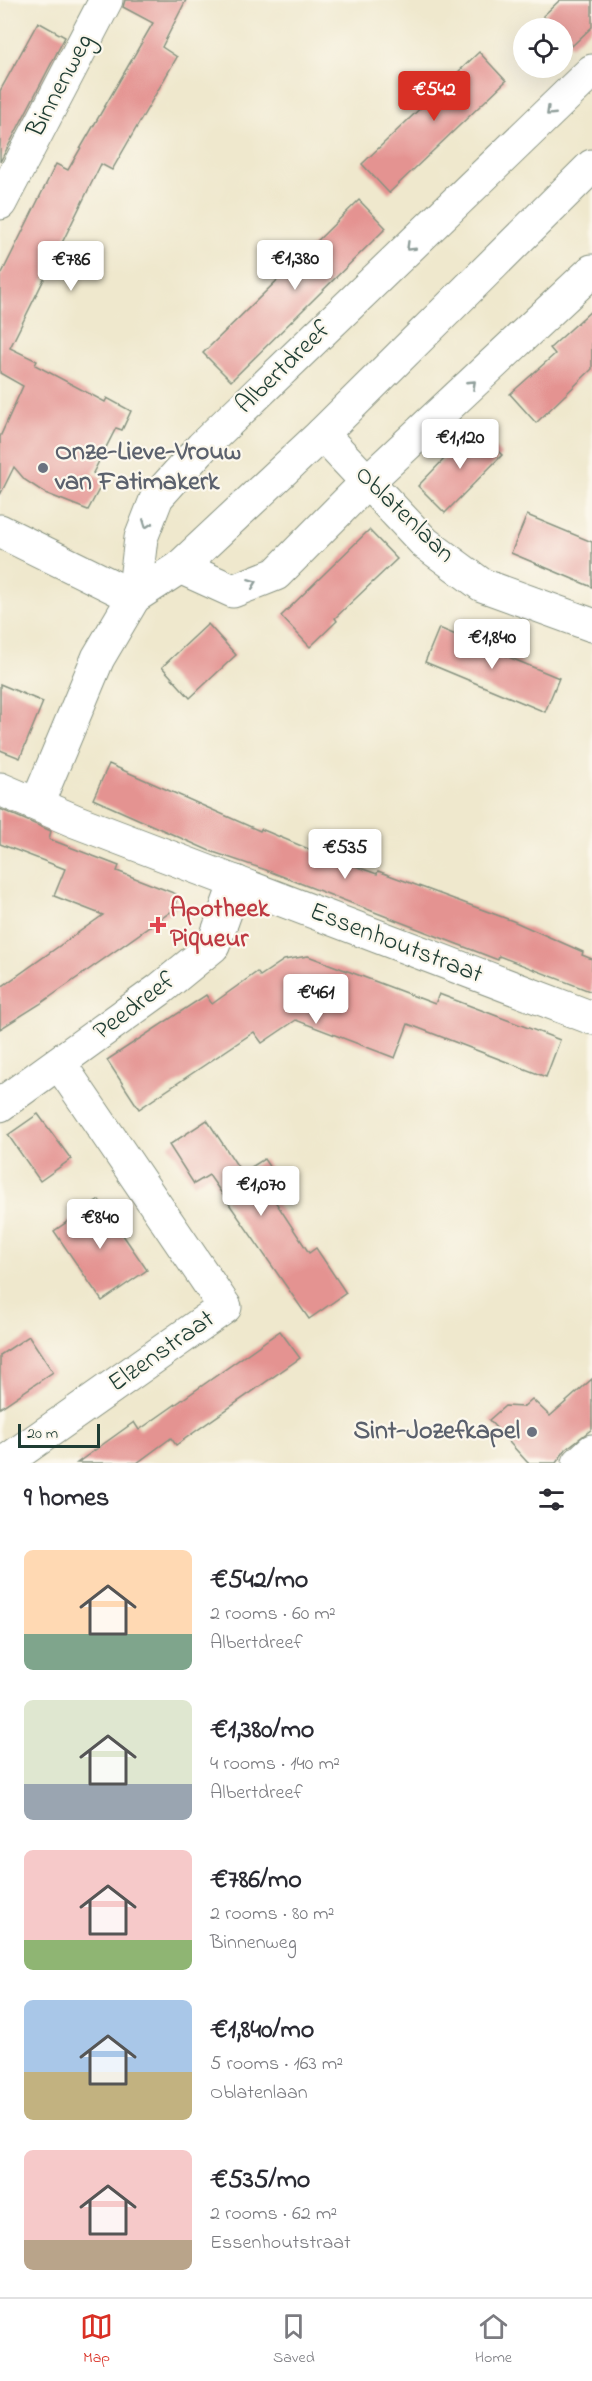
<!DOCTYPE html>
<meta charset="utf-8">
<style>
body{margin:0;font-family:"Indie Flower",sans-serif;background:#f7f7f7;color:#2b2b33;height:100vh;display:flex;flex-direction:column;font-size:22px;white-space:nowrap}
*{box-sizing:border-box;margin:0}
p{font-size:20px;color:#7c7c81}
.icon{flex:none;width:33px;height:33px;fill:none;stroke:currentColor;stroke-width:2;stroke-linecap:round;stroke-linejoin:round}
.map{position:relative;height:1463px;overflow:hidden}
.details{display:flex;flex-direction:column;background:#fff;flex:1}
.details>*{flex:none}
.fabs{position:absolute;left:513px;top:18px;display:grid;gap:12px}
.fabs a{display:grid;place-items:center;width:60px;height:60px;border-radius:50%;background:#fff;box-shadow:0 6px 24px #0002;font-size:30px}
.scale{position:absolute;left:18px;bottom:15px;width:82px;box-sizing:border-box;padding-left:6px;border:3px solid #1f3d34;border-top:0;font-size:16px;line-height:21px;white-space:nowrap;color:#1f3d34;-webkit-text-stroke:4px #fbf7ec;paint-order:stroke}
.price{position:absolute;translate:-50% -51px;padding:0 14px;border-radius:6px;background:#fff;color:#222;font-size:20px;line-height:39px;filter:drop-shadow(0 2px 3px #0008)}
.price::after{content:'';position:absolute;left:50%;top:36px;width:18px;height:14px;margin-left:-9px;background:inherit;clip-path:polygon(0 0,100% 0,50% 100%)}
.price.active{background:#d93025;color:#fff}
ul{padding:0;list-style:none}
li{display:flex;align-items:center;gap:18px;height:150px;padding:0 24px}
li span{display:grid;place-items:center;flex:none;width:168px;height:120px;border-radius:9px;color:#555}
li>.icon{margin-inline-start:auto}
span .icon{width:72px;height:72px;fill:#fffc;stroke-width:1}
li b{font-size:26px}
h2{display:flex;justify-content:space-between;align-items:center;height:72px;padding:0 24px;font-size:26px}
.tabs{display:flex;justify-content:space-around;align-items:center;height:84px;border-top:2px solid #e1e1e2;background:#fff;font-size:16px;color:#7c7c81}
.tabs a{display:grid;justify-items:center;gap:3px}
.tabs .active{color:#d93025}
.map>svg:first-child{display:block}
.building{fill:#e49391}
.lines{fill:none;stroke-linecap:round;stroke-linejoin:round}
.minor-casing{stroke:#879280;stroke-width:35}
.minor{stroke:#fff;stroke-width:33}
.oneway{stroke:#8f9e9a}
.worship-dot{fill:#6b7280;stroke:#fbf7ec;stroke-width:2}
.health-dot{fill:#e0444e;stroke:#fbf7ec;stroke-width:2}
.labels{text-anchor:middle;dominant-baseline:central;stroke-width:4.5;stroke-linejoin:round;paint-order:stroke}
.street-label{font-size:26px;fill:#1f3d34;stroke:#fbf7ec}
.worship-label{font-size:26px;font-weight:bold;fill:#5b616d;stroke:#fbf7ec;text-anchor:start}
.health-label{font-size:26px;font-weight:bold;fill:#be3a42;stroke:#fbf7ec;text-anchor:start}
</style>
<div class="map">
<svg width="592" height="1463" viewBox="0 0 592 1463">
<rect width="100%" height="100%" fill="#fbf7ec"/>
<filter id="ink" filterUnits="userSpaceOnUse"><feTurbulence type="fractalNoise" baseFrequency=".0167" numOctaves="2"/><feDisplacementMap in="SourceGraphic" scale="12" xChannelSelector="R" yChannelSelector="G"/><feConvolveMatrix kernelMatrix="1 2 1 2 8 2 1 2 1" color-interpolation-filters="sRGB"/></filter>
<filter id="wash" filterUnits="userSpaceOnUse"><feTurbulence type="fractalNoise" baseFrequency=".008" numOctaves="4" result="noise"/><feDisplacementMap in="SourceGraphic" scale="24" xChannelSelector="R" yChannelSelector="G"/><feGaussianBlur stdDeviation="1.35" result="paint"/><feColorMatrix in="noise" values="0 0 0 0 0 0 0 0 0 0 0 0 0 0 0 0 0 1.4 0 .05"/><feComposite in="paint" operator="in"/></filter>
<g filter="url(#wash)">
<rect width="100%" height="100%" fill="#efe8cd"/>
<g id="blocks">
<!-- building -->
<g class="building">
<polygon points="125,0 186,0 162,47 177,57 112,170 101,164 10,348 37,361 35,365 105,402 107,398 131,411 122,430 116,428 93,473 104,480 88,510 45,493 25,480 14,467 0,495 0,437 23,386 0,373 0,277 56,164 68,170 153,23 123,7"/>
<polygon points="560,0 592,0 592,27 572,46 562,36 562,28 555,28 543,16"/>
<polygon points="38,22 65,37 0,162 0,91"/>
<polygon points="479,52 506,81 389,193 362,164"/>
<polygon points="359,200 386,228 231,381 203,353"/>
<polygon points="592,310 592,369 536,423 510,394 555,354 550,348"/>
<polygon points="474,428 502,455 445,513 418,486"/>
<polygon points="527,515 592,542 592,587 511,553"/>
<polygon points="369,530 397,559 335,618 337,621 310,647 281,616"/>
<polygon points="208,624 236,655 190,698 162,667"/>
<polygon points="439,628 559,678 545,712 425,662"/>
<polygon points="0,684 43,702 20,758 0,750"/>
<polygon points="109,764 260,831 261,829 318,853 377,874 378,871 513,921 583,952 582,955 592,959 592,992 499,956 498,960 475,951 266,870 210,851 93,799"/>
<polygon points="0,809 51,831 49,839 119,866 117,871 176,894 176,908 40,1004 0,1029 0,988 103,915 54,896 65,869 0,844"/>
<polygon points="308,956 435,1004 439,994 560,1040 546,1077 408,1024 395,1058 296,1020 262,1043 254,1032 139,1109 107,1060 206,995 212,1004 257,972 260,976 284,960"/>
<polygon points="38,1114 71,1159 40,1181 8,1135"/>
<polygon points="207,1120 242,1173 264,1159 281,1184 269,1192 309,1253 316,1248 346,1293 309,1319 209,1175 194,1184 169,1145"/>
<polygon points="99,1200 147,1270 102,1301 54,1231"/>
<polygon points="280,1331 300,1358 176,1445 171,1438 137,1463 77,1463 134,1422 139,1430"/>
<polygon points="29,1336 53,1372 0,1408 0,1355"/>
<polygon points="592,1379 592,1429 566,1449 556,1463 528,1463 489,1420 505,1406 523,1407 532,1399 550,1416"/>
</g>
</g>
</g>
<g filter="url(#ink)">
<use href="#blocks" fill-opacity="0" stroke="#879280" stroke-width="1.5"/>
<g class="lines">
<defs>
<g id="minor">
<polyline points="0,203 106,0"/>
<polyline points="322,434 425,543 482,585 592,625"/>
<polyline points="0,531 134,597"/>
<polyline points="180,567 233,591 276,574 368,481 592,271"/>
<polyline points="134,597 180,567 322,434 592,166"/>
<polyline points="0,789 75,821 592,1018"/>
<polyline points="37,804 98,658 134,597 141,538 157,497 202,447 592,71"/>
<polyline points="0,1105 159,990 213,946 236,882"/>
<polyline points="4,1463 225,1307 59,1063"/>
<polyline points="579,1463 592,1451"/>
</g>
</defs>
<!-- minor casing -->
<use href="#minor" class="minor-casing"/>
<!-- minor -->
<use href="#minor" class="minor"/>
</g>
<!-- one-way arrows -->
<defs><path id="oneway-chevron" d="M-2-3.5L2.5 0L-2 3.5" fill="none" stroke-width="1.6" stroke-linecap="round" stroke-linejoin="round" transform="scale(1.5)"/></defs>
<g class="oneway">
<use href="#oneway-chevron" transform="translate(550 112) rotate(136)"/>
<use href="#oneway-chevron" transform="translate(410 247) rotate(136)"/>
<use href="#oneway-chevron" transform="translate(472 384) rotate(-43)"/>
<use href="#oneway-chevron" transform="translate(147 524) rotate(111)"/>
<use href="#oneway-chevron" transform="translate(253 583) rotate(-21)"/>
</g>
</g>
<!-- markers -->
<g class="worship-dot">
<circle cx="43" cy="468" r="6"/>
<circle cx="532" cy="1432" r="6"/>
</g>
<path class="health-dot" d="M155 916h6v6h6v6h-6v6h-6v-6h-6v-6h6z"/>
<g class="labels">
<!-- street labels -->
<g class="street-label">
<text transform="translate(61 86) rotate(-62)">Binnenweg</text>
<text transform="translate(284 368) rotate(-44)">Albertdreef</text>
<text transform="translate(404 515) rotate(44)">Oblatenlaan</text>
<text transform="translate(396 944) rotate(21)">Essenhoutstraat</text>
<text transform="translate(135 1007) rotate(-37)">Peedreef</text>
<text transform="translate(162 1352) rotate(-35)">Elzenstraat</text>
</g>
<!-- worship labels -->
<g class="worship-label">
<text x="55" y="453">Onze-Lieve-Vrouw<tspan x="55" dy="30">van Fatimakerk</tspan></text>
<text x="520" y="1432" text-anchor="end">Sint-Jozefkapel</text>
</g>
<!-- health labels -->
<g class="health-label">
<text x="170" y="910">Apotheek<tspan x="170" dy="30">Piqueur</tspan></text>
</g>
</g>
</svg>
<div class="fabs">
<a><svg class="icon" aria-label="locate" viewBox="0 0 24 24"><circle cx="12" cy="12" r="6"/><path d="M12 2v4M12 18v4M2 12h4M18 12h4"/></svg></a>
</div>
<div class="scale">20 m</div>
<b class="price active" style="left:434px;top:122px">€542</b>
<b class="price" style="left:295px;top:291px">€1,380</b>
<b class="price" style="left:71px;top:292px">€786</b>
<b class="price" style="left:460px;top:470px">€1,120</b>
<b class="price" style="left:492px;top:670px">€1,840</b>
<b class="price" style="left:345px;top:880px">€535</b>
<b class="price" style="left:316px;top:1025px">€461</b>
<b class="price" style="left:261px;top:1217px">€1,070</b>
<b class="price" style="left:100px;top:1250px">€840</b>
</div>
<section class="details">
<h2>9 homes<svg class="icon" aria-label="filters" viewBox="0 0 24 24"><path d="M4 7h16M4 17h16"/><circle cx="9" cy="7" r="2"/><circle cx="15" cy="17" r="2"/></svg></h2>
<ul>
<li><span style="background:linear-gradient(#ffd9b3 70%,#7fa58c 0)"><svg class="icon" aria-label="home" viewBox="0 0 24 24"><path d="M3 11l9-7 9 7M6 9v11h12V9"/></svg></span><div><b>€542/mo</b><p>2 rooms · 60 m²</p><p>Albertdreef</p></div></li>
<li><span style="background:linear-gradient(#dfe7d0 70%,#9aa5b1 0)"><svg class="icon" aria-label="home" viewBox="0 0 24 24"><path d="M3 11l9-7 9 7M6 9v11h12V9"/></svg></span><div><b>€1,380/mo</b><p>4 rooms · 140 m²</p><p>Albertdreef</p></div></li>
<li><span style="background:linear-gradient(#f6c9c9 75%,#8fb573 0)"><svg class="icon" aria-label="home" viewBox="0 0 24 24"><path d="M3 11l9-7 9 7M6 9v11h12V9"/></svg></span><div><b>€786/mo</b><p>2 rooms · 80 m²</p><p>Binnenweg</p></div></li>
<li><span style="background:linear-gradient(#a9c7e8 60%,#c2b280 0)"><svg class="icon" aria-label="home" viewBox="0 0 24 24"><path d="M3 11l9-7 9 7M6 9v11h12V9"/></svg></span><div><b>€1,840/mo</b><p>5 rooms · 163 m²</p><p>Oblatenlaan</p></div></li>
<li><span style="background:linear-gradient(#f6c9c9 75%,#b9a48a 0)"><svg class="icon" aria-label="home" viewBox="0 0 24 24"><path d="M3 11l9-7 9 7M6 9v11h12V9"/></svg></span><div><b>€535/mo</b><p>2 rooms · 62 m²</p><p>Essenhoutstraat</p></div></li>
</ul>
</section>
<nav class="tabs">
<a class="active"><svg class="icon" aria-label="map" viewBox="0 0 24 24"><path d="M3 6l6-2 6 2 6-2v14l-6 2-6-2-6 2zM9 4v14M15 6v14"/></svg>Map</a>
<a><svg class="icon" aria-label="saved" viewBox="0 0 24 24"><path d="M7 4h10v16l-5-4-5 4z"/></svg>Saved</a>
<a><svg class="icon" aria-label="home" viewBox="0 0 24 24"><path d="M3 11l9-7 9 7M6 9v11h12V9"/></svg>Home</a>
</nav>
